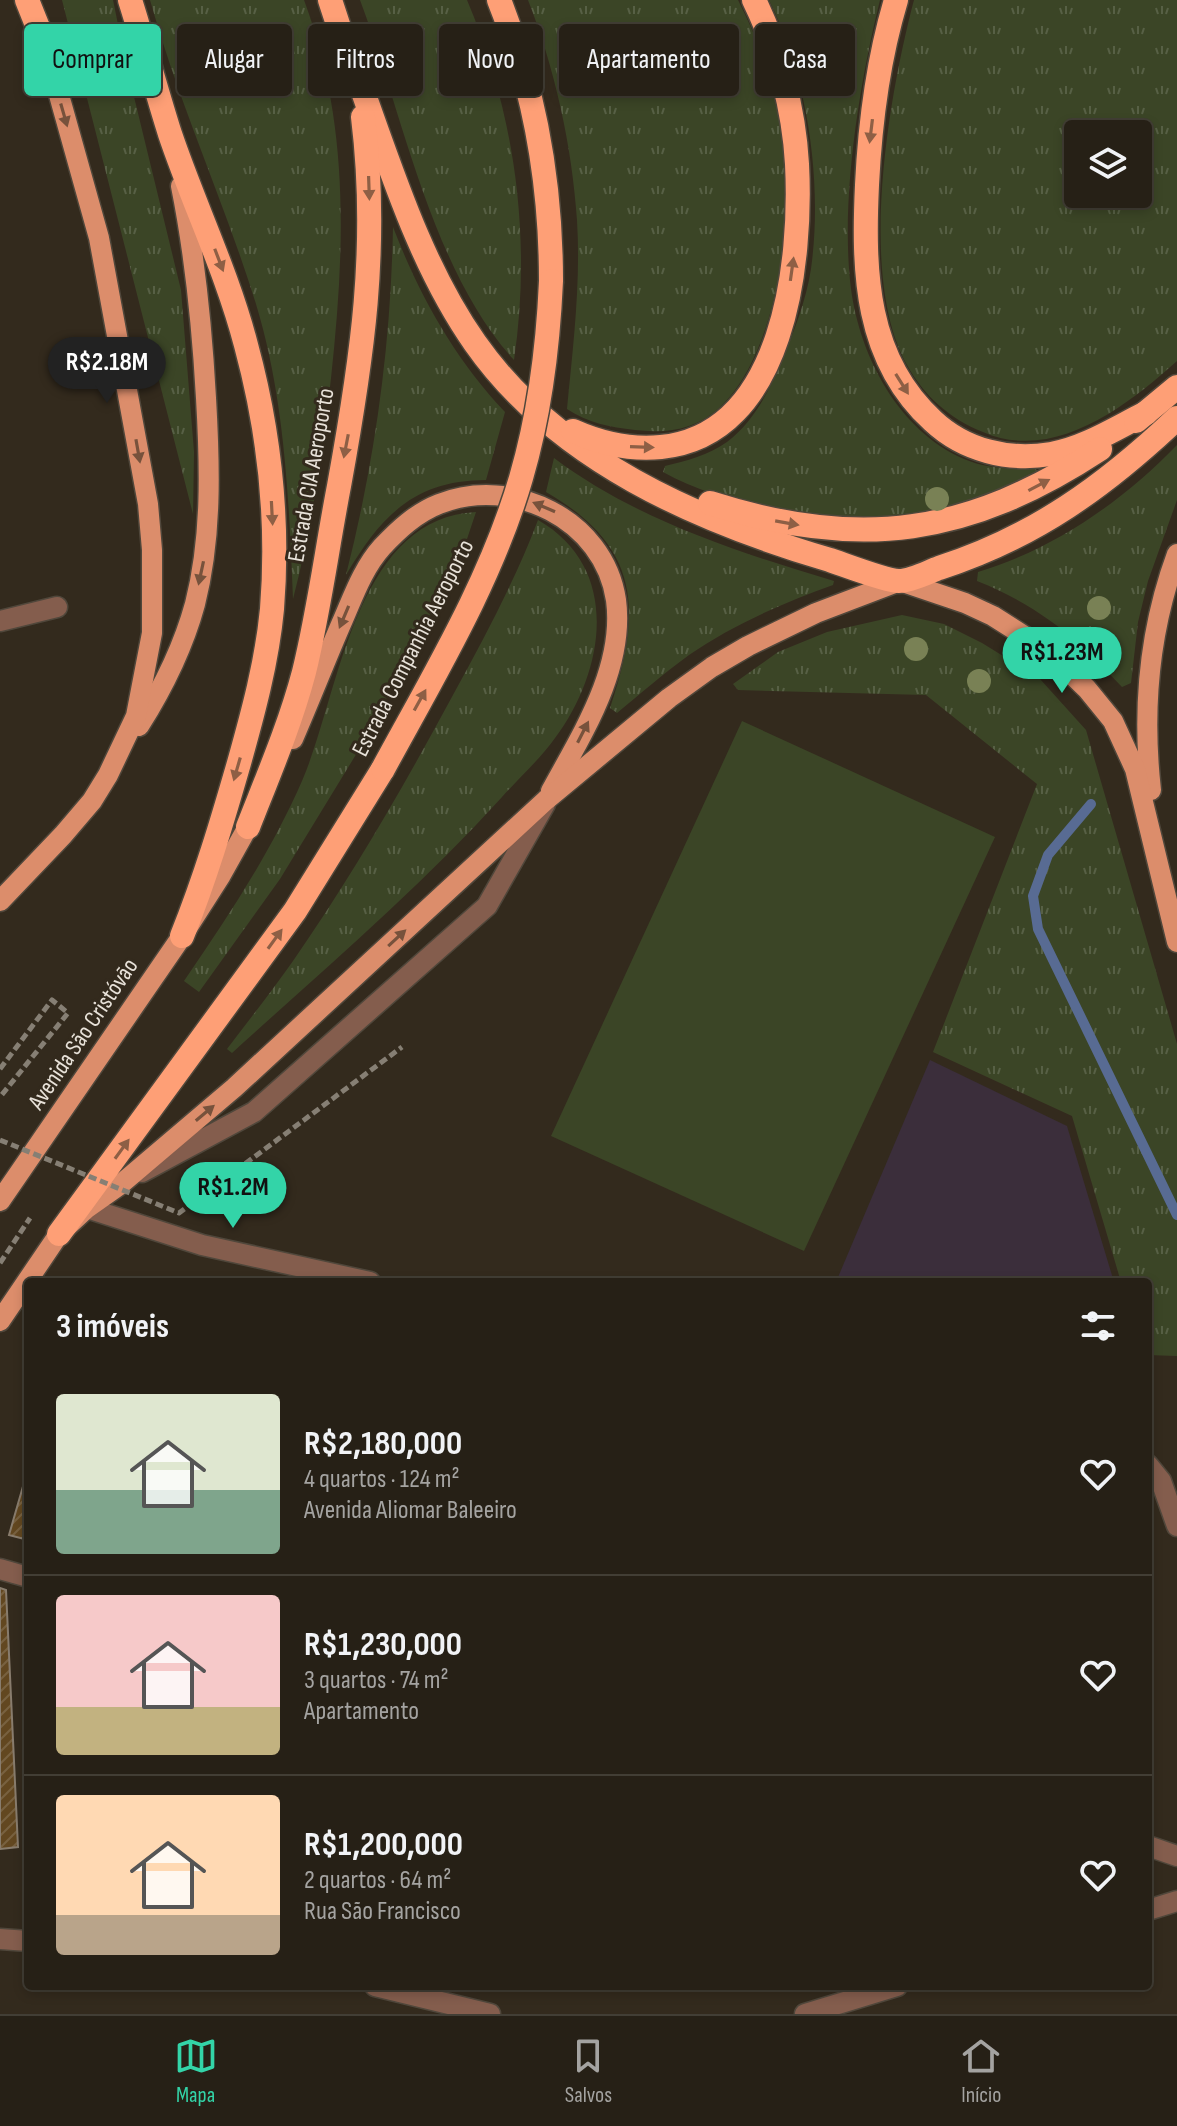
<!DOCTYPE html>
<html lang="pt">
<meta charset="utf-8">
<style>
body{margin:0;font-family:"Sofia Sans Condensed",sans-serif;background:#322d23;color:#f1f3f6;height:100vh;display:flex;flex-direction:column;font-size:30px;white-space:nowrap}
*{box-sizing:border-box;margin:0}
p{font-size:26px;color:#a4a3a1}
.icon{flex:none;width:44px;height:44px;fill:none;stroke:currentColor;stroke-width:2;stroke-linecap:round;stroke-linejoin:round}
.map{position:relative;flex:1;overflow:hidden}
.side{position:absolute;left:24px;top:1278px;width:1128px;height:712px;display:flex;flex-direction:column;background:#262016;border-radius:8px;box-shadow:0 4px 12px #0003,0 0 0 2px #423e35}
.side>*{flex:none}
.guide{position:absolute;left:24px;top:24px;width:1130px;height:72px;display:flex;gap:16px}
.controls{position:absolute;left:1064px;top:120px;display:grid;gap:16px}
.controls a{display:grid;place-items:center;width:88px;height:88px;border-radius:8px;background:#262016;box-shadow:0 4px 12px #0003,0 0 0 2px #423e35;font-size:40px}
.price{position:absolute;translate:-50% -68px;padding:0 18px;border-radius:28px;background:#33d4a8;color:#111;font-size:26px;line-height:52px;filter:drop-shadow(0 2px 4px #0008)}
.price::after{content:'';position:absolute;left:50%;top:48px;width:24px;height:18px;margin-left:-12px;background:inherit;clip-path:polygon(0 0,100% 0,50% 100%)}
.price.current{background:#222;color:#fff}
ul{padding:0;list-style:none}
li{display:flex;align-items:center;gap:24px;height:200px;padding:0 32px}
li+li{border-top:2px solid #423e35}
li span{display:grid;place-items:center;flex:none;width:224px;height:160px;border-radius:8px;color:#555}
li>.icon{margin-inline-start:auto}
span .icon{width:96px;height:96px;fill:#fffc;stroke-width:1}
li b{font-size:34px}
h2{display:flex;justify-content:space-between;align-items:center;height:96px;padding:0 32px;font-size:34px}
.chip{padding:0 28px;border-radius:8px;background:#262016;box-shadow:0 4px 12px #0003,0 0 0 2px #423e35;font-size:28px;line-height:72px}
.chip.current{background:#33d4a8;color:#111}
.tabs{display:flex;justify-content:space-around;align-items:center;height:112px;border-top:2px solid #423e35;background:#262016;font-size:22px;color:#a4a3a1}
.tabs a{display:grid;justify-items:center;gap:4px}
.tabs .current{color:#33d4a8}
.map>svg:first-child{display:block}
.medical{fill:#3b2e3b}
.grass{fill:url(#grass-tufts);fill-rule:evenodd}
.park{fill:#3b4526}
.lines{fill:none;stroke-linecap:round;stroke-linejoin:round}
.stream{stroke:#586b93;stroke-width:10}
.building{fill:url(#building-hatch);stroke:#887c6d;stroke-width:2}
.minor-casing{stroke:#50473b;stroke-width:23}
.major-casing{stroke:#50473b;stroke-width:23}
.highway-casing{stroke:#50473b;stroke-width:27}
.path{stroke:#867f74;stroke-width:5;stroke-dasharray:8 4;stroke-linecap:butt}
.minor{stroke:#845d4d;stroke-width:20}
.major{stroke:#dc8d6b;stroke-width:20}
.highway{stroke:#fe9f76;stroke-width:24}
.highway-bridge-casing{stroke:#50473b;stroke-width:27;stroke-linecap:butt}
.path-bridge{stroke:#867f74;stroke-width:5;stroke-dasharray:8 4;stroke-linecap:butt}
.highway-bridge{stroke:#fe9f76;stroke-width:24}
.tree{fill:#798155}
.oneway{fill:#77523c}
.oneway2{fill:#8e5f45}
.labels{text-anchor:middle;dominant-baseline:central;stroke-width:6;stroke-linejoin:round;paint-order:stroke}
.street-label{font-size:24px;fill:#e8e2d9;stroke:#332a1d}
</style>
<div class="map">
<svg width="1177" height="2014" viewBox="0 0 1177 2014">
<defs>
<pattern id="grass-tufts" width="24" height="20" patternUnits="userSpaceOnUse" patternTransform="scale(2)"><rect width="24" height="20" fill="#3b4526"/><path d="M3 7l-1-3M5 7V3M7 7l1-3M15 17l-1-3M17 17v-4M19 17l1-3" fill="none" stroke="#576045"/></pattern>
<pattern id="building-hatch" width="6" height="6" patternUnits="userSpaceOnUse" patternTransform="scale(2)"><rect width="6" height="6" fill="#624720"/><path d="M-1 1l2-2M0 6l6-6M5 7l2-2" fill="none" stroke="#786140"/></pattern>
</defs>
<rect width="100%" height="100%" fill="#332a1d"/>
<!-- medical -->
<polygon class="medical" points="930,1060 1067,1126 1114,1282 836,1282"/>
<!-- grass -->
<g class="grass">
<polygon points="62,0 113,0 126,64 181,290 194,452 193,514"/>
<path d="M150 0H304C350 124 345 248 331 378 323 453 312 525 293 599 289 499 285 400 256 304 224 201 179 104 150 0Z"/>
<path d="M360 0H467C515 113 532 238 514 360 431 269 403 114 360 0Z"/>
<path d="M528 0H738C763 50 784 105 788 162 792 235 771 399 689 426 672 432 653 432 635 430 610 427 588 423 567 409 573 347 581 283 577 220 572 146 555 69 528 0Z"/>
<path d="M769 0H880C859 85 840 202 851 289 860 357 899 431 964 459 987 469 1011 469 1036 469L1037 472C975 506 905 521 834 519 816 519 797 513 780 510 739 503 699 492 663 472L665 466C686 461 709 455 727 442 753 422 769 392 781 362 794 332 806 301 811 269 823 183 808 78 769 0Z"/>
<path d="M914 0H1177V361C1127 406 1054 463 983 432 950 419 924 396 907 365 857 276 889 95 914 0ZM1078 134H1138V194H1078Z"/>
<path d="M393 227C419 295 454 358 505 412L486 480C414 480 380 517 346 575 375 461 391 345 393 227Z"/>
<path d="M1177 445V500L1148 581 1138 622 1131 683 1122 687C1109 674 1097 659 1083 646 1051 619 1016 596 977 581L978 572C1054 549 1122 502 1177 445Z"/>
<path d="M554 458C635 519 737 552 834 581L833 585C783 603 732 625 689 655 664 673 640 694 617 713L610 708C642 612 642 547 546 492Z"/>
<path d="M476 512 465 545 441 595 363 743 280 879 199 992 184 981C228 917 271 852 302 781 340 694 354 518 476 512Z"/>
<path d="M538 520C622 568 605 671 555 738 540 759 519 778 502 797 419 889 324 969 232 1053L227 1049C249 1020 272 991 293 961 352 876 404 786 453 695 484 638 515 581 538 520Z"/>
<polygon points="902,615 944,624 982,643 1040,679 1086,730 1177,1044 1177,1356 1148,1355 1148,1282 1121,1282 1072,1116 933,1052 1037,784 926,695 738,690 733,684 778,652 827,632"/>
</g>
<!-- park -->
<polygon class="park" points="742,721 995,837 804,1251 551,1136"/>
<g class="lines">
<!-- stream -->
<polyline class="stream" points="1091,804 1048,855 1033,896 1038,929 1177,1215"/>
</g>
<!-- building -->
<g class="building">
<polygon points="28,1469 28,1540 9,1535"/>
<polygon points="0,1588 6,1590 18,1847 0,1849"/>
</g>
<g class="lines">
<defs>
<g id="minor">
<polyline points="0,621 57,607"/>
<polyline points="142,1172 254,1112 487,906 545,804"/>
<polyline points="87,1208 202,1245 370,1282"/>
<polyline points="1148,1465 1161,1481 1177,1526"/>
<polyline points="0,1569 28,1577"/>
<polyline points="1148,1846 1177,1856"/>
<polyline points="1148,1910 1177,1901"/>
<polyline points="0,1939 28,1941"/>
<polyline points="375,1986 490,2014"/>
<polyline points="805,2014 897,1986"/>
</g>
<g id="major">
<path d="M139 726C163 688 183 648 195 604 212 537 210 467 206 398 202 326 195 256 181 186"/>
<path d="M293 739C310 700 325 661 342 622 353 597 363 568 382 547 398 530 416 513 439 504 512 475 604 519 616 600 625 668 582 734 551 791"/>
<path d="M1151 790C1142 710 1149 630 1177 554"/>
<polyline points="0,901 63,835 92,801 108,775 136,716 152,633 152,550 148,504 99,238 40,27"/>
<polyline points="0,1201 182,936 221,875 255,814"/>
<polyline points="0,1321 59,1234 87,1208 121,1184 234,1088 546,800 669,698 712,667 748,646 816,613 900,581 965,603 993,616 1029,639 1059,662 1087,689 1113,721 1135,769 1177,942"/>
</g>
<g id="highway">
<polyline points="27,0 43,40"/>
<path d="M130 0C144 44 156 90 170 134 194 205 227 272 246 345 269 430 279 521 272 609 267 662 253 713 239 763 222 822 205 879 182 936"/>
<polyline points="330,0 353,70"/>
<path d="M499 0C535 90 551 184 551 281"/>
<path d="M896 0C878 60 870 123 867 185 863 271 865 359 933 421 965 451 1009 461 1051 454 1085 448 1116 428 1146 413"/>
<path d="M350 56C386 152 416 259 475 343 557 460 698 521 830 560 845 565 886 581 899 581 911 581 928 572 939 568 1035 537 1105 486 1177 418"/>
<polyline points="1136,421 1177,387"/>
<path d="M573 431C600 443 631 450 661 447 785 435 802 260 797 164 794 109 778 49 754 0"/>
<path d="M710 503C860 551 969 535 1100 449"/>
<path d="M248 827C268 776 290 725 304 672 319 611 327 548 339 486 362 360 379 247 363 117"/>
<polyline points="59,1234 295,911 383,769"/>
</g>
</defs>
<!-- minor casing -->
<use href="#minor" class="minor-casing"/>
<!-- major casing -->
<use href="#major" class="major-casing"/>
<!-- highway casing -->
<use href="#highway" class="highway-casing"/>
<!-- path -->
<g class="path">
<polyline points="0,1069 52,1000 68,1013 0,1097"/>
<polyline points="0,1263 30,1218"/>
</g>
<!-- minor -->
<use href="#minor" class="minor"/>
<!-- major -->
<use href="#major" class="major"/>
<!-- highway -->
<use href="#highway" class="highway"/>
<defs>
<path id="highway-bridge" d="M383 769C434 675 491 581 521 478 540 413 548 348 551 281"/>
</defs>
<!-- highway-bridge casing -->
<use href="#highway-bridge" class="highway-bridge-casing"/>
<!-- path-bridge -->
<polyline class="path-bridge" points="0,1140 179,1213 402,1047"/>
<!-- highway-bridge -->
<use href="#highway-bridge" class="highway-bridge"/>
</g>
<!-- trees -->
<g class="tree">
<circle cx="937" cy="499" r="12"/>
<circle cx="1099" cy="608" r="12"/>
<circle cx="916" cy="649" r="12"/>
<circle cx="979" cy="681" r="12"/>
</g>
<!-- one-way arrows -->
<defs><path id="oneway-solid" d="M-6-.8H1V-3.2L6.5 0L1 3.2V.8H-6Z" transform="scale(2)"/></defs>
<g class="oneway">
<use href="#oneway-solid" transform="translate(64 115) rotate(74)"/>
<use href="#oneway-solid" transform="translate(138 451) rotate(80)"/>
<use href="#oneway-solid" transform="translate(544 507) rotate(-157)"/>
<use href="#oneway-solid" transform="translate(201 573) rotate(102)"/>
<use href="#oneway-solid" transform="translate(344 617) rotate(113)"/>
<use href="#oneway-solid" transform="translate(583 732) rotate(-63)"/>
<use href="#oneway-solid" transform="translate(397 938) rotate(-43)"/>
<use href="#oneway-solid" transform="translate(205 1113) rotate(-40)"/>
</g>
<g class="oneway2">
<use href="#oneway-solid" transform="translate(871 131) rotate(97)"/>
<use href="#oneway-solid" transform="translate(369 188) rotate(88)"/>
<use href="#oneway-solid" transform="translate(219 260) rotate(69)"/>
<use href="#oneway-solid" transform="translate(792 269) rotate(-82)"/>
<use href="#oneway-solid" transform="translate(902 384) rotate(58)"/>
<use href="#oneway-solid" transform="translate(346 446) rotate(101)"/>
<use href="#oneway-solid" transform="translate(642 447) rotate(2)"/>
<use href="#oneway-solid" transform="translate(1039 485) rotate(-28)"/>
<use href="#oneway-solid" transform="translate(272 513) rotate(87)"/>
<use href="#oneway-solid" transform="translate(787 523) rotate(10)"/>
<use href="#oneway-solid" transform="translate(420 700) rotate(-61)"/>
<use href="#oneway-solid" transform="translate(237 769) rotate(106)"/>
<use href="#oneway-solid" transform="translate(275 939) rotate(-54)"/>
<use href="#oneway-solid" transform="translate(122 1149) rotate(-54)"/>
</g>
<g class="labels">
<!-- street labels -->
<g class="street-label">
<text transform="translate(311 475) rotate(-80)">Estrada CIA Aeroporto</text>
<text transform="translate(413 648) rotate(-63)">Estrada Companhia Aeroporto</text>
<text transform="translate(83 1034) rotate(-56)">Avenida São Cristóvão</text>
</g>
</g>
</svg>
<div class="controls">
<a><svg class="icon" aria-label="layers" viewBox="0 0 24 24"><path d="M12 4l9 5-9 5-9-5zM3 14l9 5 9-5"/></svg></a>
</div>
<b class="price current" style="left:107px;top:405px">R$2.18M</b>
<b class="price" style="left:1062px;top:695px">R$1.23M</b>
<b class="price" style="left:233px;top:1230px">R$1.2M</b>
<div class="guide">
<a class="chip current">Comprar</a>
<a class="chip">Alugar</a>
<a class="chip">Filtros</a>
<a class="chip">Novo</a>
<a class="chip">Apartamento</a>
<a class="chip">Casa</a>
</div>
<section class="side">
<h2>3 imóveis<svg class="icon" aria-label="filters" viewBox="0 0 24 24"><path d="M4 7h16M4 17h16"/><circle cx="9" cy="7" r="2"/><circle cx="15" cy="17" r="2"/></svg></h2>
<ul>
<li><span style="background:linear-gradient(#dfe7d0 60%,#7fa58c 0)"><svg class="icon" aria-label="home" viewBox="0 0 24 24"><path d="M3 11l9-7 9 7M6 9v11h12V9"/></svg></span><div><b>R$2,180,000</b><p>4 quartos · 124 m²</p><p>Avenida Aliomar Baleeiro</p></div><svg class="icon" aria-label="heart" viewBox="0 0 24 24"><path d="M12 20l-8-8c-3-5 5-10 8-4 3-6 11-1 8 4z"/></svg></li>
<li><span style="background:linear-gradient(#f6c9c9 70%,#c2b280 0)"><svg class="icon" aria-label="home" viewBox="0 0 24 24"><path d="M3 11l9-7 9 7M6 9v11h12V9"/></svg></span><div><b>R$1,230,000</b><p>3 quartos · 74 m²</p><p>Apartamento</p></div><svg class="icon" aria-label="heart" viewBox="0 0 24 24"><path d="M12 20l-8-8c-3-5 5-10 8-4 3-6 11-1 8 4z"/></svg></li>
<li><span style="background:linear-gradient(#ffd9b3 75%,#b9a48a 0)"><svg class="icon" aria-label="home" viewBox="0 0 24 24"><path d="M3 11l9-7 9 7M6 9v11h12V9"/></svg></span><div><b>R$1,200,000</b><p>2 quartos · 64 m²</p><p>Rua São Francisco</p></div><svg class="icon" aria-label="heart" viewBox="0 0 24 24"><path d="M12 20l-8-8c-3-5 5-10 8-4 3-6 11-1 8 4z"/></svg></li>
</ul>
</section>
</div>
<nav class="tabs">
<a class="current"><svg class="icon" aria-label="map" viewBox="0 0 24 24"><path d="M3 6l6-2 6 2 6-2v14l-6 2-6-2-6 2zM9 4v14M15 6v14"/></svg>Mapa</a>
<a><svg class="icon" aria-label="saved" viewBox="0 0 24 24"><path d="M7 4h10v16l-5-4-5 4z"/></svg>Salvos</a>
<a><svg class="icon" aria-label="home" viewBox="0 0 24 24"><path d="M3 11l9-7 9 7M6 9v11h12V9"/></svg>Início</a>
</nav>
